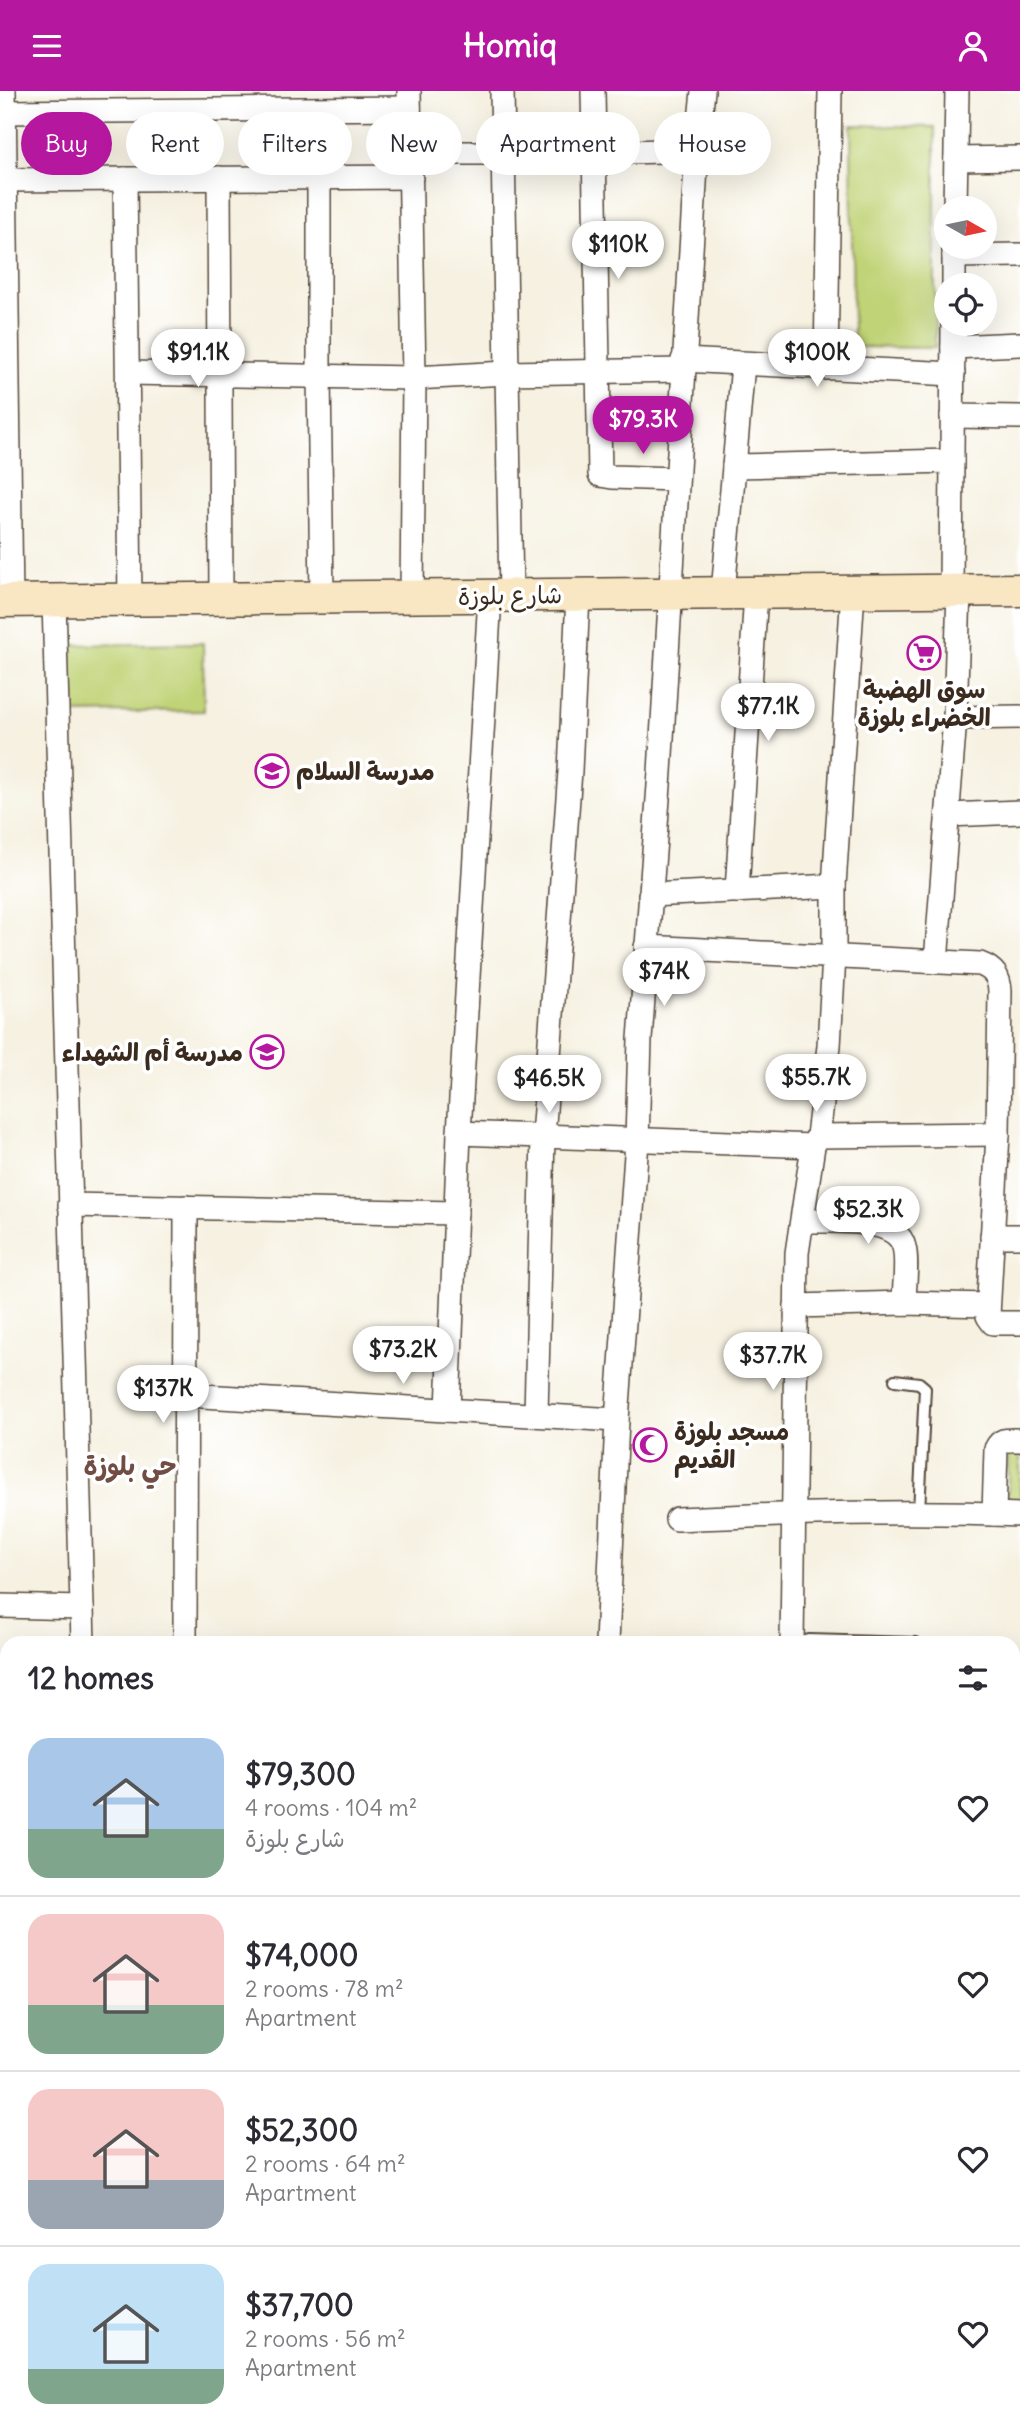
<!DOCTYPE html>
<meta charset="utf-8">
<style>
body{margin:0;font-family:Delius,"Playpen Sans Arabic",sans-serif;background:#f7f7f7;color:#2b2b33;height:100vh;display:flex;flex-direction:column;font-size:26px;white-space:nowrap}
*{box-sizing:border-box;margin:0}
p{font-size:23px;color:#7c7c81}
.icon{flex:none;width:38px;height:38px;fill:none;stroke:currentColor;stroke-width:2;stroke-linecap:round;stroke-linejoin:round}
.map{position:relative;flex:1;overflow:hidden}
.sheet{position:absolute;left:0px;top:1545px;width:1020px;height:800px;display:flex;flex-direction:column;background:#fff;border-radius:21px 21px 0 0;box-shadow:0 7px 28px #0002}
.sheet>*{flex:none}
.banner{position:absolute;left:21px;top:21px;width:978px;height:63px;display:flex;gap:14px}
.needle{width:46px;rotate:99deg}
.buttons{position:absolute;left:934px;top:105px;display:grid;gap:14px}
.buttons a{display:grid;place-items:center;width:63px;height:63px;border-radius:50%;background:#fff;box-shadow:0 7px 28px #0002;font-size:35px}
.price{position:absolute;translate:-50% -60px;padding:0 16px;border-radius:24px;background:#fff;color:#222;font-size:23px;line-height:46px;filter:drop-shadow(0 2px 4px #0008)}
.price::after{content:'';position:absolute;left:50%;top:42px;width:21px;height:16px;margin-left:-10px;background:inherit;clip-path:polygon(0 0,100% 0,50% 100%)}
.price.selected{background:#b5179e;color:#fff}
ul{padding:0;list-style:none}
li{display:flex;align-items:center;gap:21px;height:175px;padding:0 28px}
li+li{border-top:2px solid #e1e1e2}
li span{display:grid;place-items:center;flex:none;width:196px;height:140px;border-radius:21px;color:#555}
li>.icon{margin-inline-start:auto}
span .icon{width:84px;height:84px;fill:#fffc;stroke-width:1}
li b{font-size:30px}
h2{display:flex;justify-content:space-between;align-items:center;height:84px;padding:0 28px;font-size:30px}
.tag{padding:0 24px;border-radius:32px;background:#fff;box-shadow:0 7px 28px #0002;font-size:24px;line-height:63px}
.tag.selected{background:#b5179e;color:#fff}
header{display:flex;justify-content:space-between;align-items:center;height:91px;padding:0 28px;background:#b5179e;color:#fff;font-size:32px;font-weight:700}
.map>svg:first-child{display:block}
.green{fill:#c0d376;stroke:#7e7e4a;stroke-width:2}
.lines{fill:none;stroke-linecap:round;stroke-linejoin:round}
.river{stroke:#7bbef1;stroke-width:37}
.lane-casing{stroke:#57483b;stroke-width:14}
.street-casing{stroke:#57483b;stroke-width:26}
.secondary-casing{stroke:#57483b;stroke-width:35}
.lane{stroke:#fff;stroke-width:10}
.street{stroke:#fff;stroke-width:23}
.secondary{stroke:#f9e7c3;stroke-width:32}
.labels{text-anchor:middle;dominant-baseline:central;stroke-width:7;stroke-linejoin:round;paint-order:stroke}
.street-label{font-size:24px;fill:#3b2a1e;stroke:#fff}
.poi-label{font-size:24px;font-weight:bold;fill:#3b2a1e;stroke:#fff;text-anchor:start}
.neighbourhood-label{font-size:26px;font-weight:bold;fill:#724d44;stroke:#fff}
</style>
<header><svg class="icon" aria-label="menu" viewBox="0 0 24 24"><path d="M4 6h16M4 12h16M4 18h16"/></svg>Homiq<svg class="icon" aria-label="person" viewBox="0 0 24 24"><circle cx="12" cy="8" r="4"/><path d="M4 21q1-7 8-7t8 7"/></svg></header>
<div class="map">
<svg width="1020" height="2344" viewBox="0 0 1020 2344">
<rect width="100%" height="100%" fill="#fff"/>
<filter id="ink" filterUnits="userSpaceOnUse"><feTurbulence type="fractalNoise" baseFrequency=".0143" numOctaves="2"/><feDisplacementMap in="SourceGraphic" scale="14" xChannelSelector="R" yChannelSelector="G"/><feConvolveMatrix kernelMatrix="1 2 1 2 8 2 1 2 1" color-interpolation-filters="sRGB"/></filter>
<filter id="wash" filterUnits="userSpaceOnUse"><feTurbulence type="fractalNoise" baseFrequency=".00686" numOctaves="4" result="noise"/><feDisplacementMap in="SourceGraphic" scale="28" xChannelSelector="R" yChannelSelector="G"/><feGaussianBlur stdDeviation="1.57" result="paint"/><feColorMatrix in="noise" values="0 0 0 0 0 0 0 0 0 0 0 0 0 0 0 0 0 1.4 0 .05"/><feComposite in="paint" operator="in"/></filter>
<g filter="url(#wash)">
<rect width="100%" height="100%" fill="#f6f1e1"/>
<!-- green -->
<g class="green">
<polygon points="851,34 935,36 935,257 853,256"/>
<polygon points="203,552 204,620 71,622 70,554"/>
<polygon points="1008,1360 1020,1361 1020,1413 1008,1413"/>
</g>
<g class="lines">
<!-- river -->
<g class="river">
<polyline points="1013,1906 1020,1901"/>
<polyline points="745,2344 747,2338"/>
</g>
</g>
</g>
<g filter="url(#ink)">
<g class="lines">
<defs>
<g id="lane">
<polyline points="895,1289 919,1292 925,1297 919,1421"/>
<polyline points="797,1552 809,1549 916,1552"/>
</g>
<g id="street">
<polyline points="4,0 11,510"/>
<polyline points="409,0 414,287 412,506"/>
<polyline points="502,0 511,504"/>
<polyline points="593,0 600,384 612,386 676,388"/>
<polyline points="4,21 409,17"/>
<polyline points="410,62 594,62 697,59"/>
<polyline points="956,68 1020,67"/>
<polyline points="319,86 319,284 322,506"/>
<polyline points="219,87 221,508"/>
<polyline points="125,88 130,509"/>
<polyline points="5,89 411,86"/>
<polyline points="955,117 957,0"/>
<polyline points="954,165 1020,164"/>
<polyline points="954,194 954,156"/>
<polyline points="953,256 1020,253"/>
<polyline points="683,269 953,283"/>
<polyline points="826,277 830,0"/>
<polyline points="128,282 414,287 507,282 683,279"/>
<polyline points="952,325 1020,326"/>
<polyline points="734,375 952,370"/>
<polyline points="951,499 953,233"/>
<polyline points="723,502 743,273"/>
<polyline points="54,510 83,1552"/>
<polyline points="955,627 1020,626"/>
<polyline points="948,724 1020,721"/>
<polyline points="737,800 756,502"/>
<polyline points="650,804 834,795"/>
<path d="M646 856 980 873C994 878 999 886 1000 900L998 1043 988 1225 993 1232H1020"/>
<polyline points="936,871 955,627 959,499"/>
<polyline points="459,1042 813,1055 818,1045 998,1043"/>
<polyline points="818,1045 829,955 834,865 834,795 853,500"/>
<polyline points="70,1114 456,1122"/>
<path d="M803 1130C829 1131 897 1124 904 1156 908 1170 904 1196 904 1212"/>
<polyline points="992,1145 1020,1145"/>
<polyline points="796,1215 904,1212 988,1214"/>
<polyline points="185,1304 617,1329"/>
<polyline points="448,1319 459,1042 490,505"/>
<polyline points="536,1323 543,1046 570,680 578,504"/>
<path d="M994 1423 996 1358C1001 1347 1008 1349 1020 1349"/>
<path d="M677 1428C792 1423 906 1419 1020 1424"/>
<polyline points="0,1515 82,1517"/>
<polyline points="185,1552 186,1116"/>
<polyline points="607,1552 617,1329 637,1050 640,948 660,681 697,59 703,0"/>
<polyline points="792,1552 797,1162 813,1055"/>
<polyline points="0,1593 7,1593"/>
<polyline points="0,1698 7,1698"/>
<polyline points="1013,1699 1020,1699"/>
<polyline points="0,1811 7,1811"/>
<polyline points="1013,1839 1020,1834"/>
<polyline points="0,1910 7,1909"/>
<polyline points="0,1991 7,1991"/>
<polyline points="1013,2001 1020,1994"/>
<polyline points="0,2094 7,2094"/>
<polyline points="1013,2177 1020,2177"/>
<polyline points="370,2338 372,2344"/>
<polyline points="974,2338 975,2344"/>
<polyline points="77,2344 77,2338"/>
<polyline points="403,2344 406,2338"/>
<polyline points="496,2344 498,2338"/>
<polyline points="553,2344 553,2338"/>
<polyline points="677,2344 679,2338"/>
<polyline points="827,2344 829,2338"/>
</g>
<polyline id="secondary" points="0,510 1020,499"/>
</defs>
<!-- lane casing -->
<use href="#lane" class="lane-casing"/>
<!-- street casing -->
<use href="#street" class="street-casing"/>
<!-- secondary casing -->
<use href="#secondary" class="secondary-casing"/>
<!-- lane -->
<use href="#lane" class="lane"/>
<!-- street -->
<use href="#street" class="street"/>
<!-- secondary -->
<use href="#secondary" class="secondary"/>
</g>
</g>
<!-- icons -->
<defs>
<symbol id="supermarket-ring" viewBox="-11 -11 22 22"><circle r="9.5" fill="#fff" stroke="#b5179e" stroke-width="1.5"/><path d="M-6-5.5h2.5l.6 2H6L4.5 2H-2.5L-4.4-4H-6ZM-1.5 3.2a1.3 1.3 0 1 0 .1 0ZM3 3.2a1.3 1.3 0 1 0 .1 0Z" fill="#b5179e"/></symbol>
<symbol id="school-ring" viewBox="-11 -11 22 22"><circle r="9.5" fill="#fff" stroke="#b5179e" stroke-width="1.5"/><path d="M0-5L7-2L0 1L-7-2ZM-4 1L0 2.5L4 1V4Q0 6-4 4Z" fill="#b5179e"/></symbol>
<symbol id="mosque-ring" viewBox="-11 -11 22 22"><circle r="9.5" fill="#fff" stroke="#b5179e" stroke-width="1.5"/><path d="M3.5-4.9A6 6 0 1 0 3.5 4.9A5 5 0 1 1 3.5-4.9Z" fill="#b5179e"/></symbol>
</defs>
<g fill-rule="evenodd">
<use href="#supermarket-ring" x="905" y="543" width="38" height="38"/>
<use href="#school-ring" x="253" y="661" width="38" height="38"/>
<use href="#school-ring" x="248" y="942" width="38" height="38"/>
<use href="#mosque-ring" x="631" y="1335" width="38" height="38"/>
</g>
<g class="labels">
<!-- street labels -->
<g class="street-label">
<text transform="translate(510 504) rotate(-1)">شارع بلوزة</text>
</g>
<!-- poi labels -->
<g class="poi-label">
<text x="924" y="598" text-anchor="middle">سوق الهضبة<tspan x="924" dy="28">الخضراء بلوزة</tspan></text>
<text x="296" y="680">مدرسة السلام</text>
<text x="243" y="961" text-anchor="end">مدرسة أم الشهداء</text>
<text x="674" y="1340">مسجد بلوزة<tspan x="674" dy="28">القديم</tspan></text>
</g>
<!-- neighbourhood labels -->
<g class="neighbourhood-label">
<text x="130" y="1374">حي بلوزة</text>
</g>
</g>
</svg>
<div class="buttons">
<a><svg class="needle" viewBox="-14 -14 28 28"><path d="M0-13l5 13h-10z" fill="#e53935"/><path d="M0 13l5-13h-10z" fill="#7c7c81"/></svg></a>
<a><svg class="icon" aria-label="locate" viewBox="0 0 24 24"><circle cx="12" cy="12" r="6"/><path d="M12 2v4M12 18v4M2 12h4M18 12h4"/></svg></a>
</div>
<b class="price" style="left:618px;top:190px">$110K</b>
<b class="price" style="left:198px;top:298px">$91.1K</b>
<b class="price" style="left:817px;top:298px">$100K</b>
<b class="price selected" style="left:643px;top:365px">$79.3K</b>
<b class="price" style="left:768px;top:652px">$77.1K</b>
<b class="price" style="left:664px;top:917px">$74K</b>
<b class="price" style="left:816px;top:1023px">$55.7K</b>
<b class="price" style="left:549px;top:1024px">$46.5K</b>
<b class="price" style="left:868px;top:1155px">$52.3K</b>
<b class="price" style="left:403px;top:1295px">$73.2K</b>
<b class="price" style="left:773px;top:1301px">$37.7K</b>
<b class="price" style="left:163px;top:1334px">$137K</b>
<div class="banner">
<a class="tag selected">Buy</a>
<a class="tag">Rent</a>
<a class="tag">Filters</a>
<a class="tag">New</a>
<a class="tag">Apartment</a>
<a class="tag">House</a>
</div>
<section class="sheet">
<h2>12 homes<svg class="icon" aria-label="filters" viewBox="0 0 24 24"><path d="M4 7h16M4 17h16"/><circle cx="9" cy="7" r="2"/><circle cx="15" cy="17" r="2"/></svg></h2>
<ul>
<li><span style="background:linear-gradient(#a9c7e8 65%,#7fa58c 0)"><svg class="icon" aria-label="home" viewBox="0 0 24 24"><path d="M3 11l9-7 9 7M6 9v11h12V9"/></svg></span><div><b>$79,300</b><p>4 rooms · 104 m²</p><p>شارع بلوزة</p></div><svg class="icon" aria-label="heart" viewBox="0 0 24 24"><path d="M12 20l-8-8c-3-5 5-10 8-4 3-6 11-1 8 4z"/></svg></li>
<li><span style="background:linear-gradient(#f6c9c9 65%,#7fa58c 0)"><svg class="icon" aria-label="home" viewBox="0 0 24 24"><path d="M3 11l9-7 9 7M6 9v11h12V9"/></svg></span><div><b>$74,000</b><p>2 rooms · 78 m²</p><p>Apartment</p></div><svg class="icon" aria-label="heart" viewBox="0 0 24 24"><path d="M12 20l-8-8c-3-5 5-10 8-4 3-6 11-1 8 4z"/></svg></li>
<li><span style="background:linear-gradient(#f6c9c9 65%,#9aa5b1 0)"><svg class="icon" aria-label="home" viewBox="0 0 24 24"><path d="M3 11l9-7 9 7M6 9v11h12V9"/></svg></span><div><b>$52,300</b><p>2 rooms · 64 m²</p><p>Apartment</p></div><svg class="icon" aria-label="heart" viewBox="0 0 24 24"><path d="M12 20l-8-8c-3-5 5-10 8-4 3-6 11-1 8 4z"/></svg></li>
<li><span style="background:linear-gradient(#bfe0f5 75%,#7fa58c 0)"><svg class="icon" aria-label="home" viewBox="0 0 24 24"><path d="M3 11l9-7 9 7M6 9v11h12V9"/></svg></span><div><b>$37,700</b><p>2 rooms · 56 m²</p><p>Apartment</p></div><svg class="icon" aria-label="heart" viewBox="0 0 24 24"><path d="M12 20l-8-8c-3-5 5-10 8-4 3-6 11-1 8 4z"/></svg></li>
</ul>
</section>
</div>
